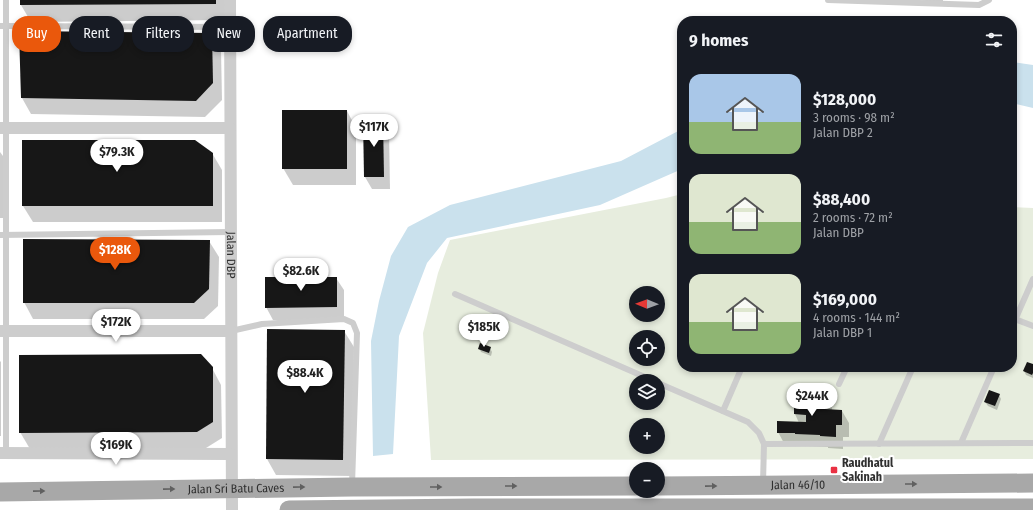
<!DOCTYPE html>
<meta charset="utf-8">
<style>
body{margin:0;font-family:"Fira Sans Condensed",sans-serif;background:#242831;color:#f1f3f6;height:100vh;display:flex;flex-direction:column;font-size:15px;white-space:nowrap}
*{box-sizing:border-box;margin:0}
p{font-size:13px;color:#9ea1a6}
.icon{flex:none;width:22px;height:22px;fill:none;stroke:currentColor;stroke-width:2;stroke-linecap:round;stroke-linejoin:round}
.map{position:relative;flex:1;overflow:hidden}
.drawer{position:absolute;left:677px;top:16px;width:340px;height:356px;display:flex;flex-direction:column;background:#171b24;border-radius:16px;box-shadow:0 2px 6px #0003}
.drawer>*{flex:none}
.hud{position:absolute;left:12px;top:16px;width:380px;height:36px;display:flex;gap:8px}
.needle{width:26px;rotate:271deg}
.controls{position:absolute;left:629px;top:286px;display:grid;gap:8px}
.controls a{display:grid;place-items:center;width:36px;height:36px;border-radius:50%;background:#171b24;box-shadow:0 2px 6px #0003;font-size:20px}
.price{position:absolute;translate:-50% -34px;padding:0 9px;border-radius:14px;background:#fff;color:#222;font-size:13px;line-height:26px;filter:drop-shadow(0 1px 2px #0008)}
.price::after{content:'';position:absolute;left:50%;top:24px;width:12px;height:9px;margin-left:-6px;background:inherit;clip-path:polygon(0 0,100% 0,50% 100%)}
.price.on{background:#ea580c;color:#fff}
ul{padding:0;list-style:none}
li{display:flex;align-items:center;gap:12px;height:100px;padding:0 12px}
li span{display:grid;place-items:center;flex:none;width:112px;height:80px;border-radius:12px;color:#555}
li>.icon{margin-inline-start:auto}
span .icon{width:48px;height:48px;fill:#fffc;stroke-width:1}
li b{font-size:17px}
h2{display:flex;justify-content:space-between;align-items:center;height:48px;padding:0 12px;font-size:17px}
.pill{padding:0 14px;border-radius:16px;background:#171b24;box-shadow:0 2px 6px #0003;font-size:14px;line-height:36px}
.pill.on{background:#ea580c;color:#fff}
.map>svg:first-child{display:block}
.green{fill:#e7edde;fill-rule:evenodd}
.water{fill:#cae1ed}
.shadow{fill:#0003}
.building{fill:#171717}
.lines{fill:none;stroke-linecap:round;stroke-linejoin:round}
.lane{stroke:#cdcdcd;stroke-width:6}
.street{stroke:#cdcdcd;stroke-width:12}
.primary{stroke:#a8a8a8;stroke-width:19}
.oneway{fill:#606060}
.poi-dot{fill:#e93043;stroke:#fff;stroke-width:1.5}
.labels{text-anchor:middle;dominant-baseline:central;stroke-width:4;stroke-linejoin:round;paint-order:stroke}
.street-label{font-size:12px;fill:#303030;stroke:#fff}
.poi-label{font-size:12px;font-weight:bold;fill:#303030;stroke:#fff;text-anchor:start}
</style>
<div class="map">
<svg width="1033" height="510" viewBox="0 0 1033 510">
<rect width="100%" height="100%" fill="#fff"/>
<!-- green -->
<path class="green" d="M682 194V367H1012V207L1033 208V459L431 460 423 333 438 273 450 240 666 198ZM636 293H658V315H636ZM636 337H658V359H636ZM636 381H658V403H636ZM636 425H658V447H636Z"/>
<!-- water -->
<g class="water">
<polygon points="1012,62 1033,65 1033,108 1012,103"/>
<polygon points="682,129 682,169 600,205 447,238 427,263 399,336 393,454 373,456 371,341 379,301 391,256 408,227 450,205 621,161"/>
</g>
<!-- shadow -->
<g class="shadow">
<polygon points="21,0 225,0 225,20 31,22 21,5"/>
<polygon points="917,0 943,0 943,3"/>
<polygon points="212,34 221,50 222,100 205,117 31,114 22,98"/>
<polygon points="347,111 356,128 356,185 293,185 283,168"/>
<polygon points="382,120 389,133 390,189 372,189 365,177"/>
<polygon points="23,141 212,153 222,170 222,222 33,222 23,206"/>
<polygon points="0,152 3,156 3,218 0,218"/>
<polygon points="209,241 219,257 218,306 204,319 33,319 24,302"/>
<polygon points="336,278 344,290 344,320 273,320 266,307"/>
<polygon points="344,331 354,347 352,476 276,475 267,459"/>
<polygon points="479,348 490,348 492,352 491,356 481,352"/>
<polygon points="0,361 1,362 1,436 0,436"/>
<polygon points="1033,365 1033,378 1026,375 1024,371"/>
<polygon points="212,368 221,385 222,438 206,448 30,449 20,432"/>
<polygon points="795,395 825,396 832,408 832,411 842,411 849,423 849,437 843,437 843,449 828,448 828,447 785,445 778,432 799,423 795,414"/>
<polygon points="999,395 1001,399 997,410 988,406 985,402"/>
</g>
<!-- building -->
<g class="building">
<polygon points="20,0 216,0 216,4 20,5"/>
<polygon points="19,31 212,33 213,83 196,101 21,98"/>
<rect x="282" y="110" width="65" height="59"/>
<polygon points="363,119 383,119 384,177 364,177"/>
<polygon points="22,140 195,140 213,153 213,206 22,206"/>
<polygon points="23,239 210,240 209,289 194,303 23,303"/>
<polygon points="265,277 337,277 337,307 265,308"/>
<polygon points="267,329 345,330 343,460 266,459"/>
<polygon points="480,343 491,347 489,353 478,349"/>
<polygon points="201,354 213,367 213,422 197,432 19,433 19,355"/>
<polygon points="1027,362 1033,364 1033,373 1032,375 1023,371"/>
<polygon points="989,390 1000,394 995,406 984,402"/>
<polygon points="794,394 825,395 825,409 842,410 842,425 836,425 836,437 820,436 820,435 795,434 795,433 777,433 777,421 806,422 806,415 794,414"/>
</g>
<g class="lines">
<!-- lane -->
<g class="lane">
<polyline points="6,0 6,453"/>
<polyline points="828,0 979,5 989,0"/>
<polyline points="0,26 230,27"/>
<polyline points="0,235 230,232"/>
<polyline points="455,294 654,381"/>
<polyline points="1012,318 1033,326"/>
<polyline points="1012,327 1033,279"/>
<polyline points="231,331 262,324 344,319 353,323 357,333 352,485"/>
<polyline points="658,383 748,422 759,433 764,444 763,483"/>
<polyline points="839,384 847,367"/>
<polyline points="723,411 742,367"/>
<polyline points="961,443 994,367"/>
<polyline points="764,444 1033,443"/>
<polyline points="879,444 913,367"/>
</g>
<!-- street -->
<g class="street">
<path id="s1" d="M230 0 232 510"/>
<polyline points="0,128 230,128"/>
<polyline points="0,331 231,331"/>
<polyline points="0,453 231,454"/>
</g>
<!-- primary -->
<g class="primary">
<path id="s2" d="M658 486 1033 483"/>
<path id="s3" d="M0 492 352 487 636 486"/>
<polyline points="289,510 473,508 1033,508"/>
</g>
</g>
<!-- one-way arrows -->
<defs><path id="oneway-solid" d="M-6-.8H1V-3.2L6.5 0L1 3.2V.8H-6Z"/></defs>
<g class="oneway">
<use href="#oneway-solid" transform="translate(911 484)"/>
<use href="#oneway-solid" transform="translate(511 486)"/>
<use href="#oneway-solid" transform="translate(711 486) rotate(-1)"/>
<use href="#oneway-solid" transform="translate(299 487) rotate(-1)"/>
<use href="#oneway-solid" transform="translate(436 487)"/>
<use href="#oneway-solid" transform="translate(169 489) rotate(-1)"/>
<use href="#oneway-solid" transform="translate(39 491) rotate(-1)"/>
</g>
<!-- markers -->
<rect class="poi-dot" x="830" y="466" width="8" height="8" rx="2"/>
<g class="labels">
<!-- street labels -->
<g class="street-label">
<text stroke="none"><textPath href="#s1" startOffset="255">Jalan DBP</textPath></text>
<text stroke="none"><textPath href="#s2" startOffset="140">Jalan 46/10</textPath></text>
<text stroke="none"><textPath href="#s3" startOffset="236">Jalan Sri Batu Caves</textPath></text>
</g>
<!-- poi labels -->
<g class="poi-label">
<text x="842" y="463">Raudhatul<tspan x="842" dy="14">Sakinah</tspan></text>
</g>
</g>
</svg>
<div class="controls">
<a><svg class="needle" viewBox="-14 -14 28 28"><path d="M0-13l5 13h-10z" fill="#e53935"/><path d="M0 13l5-13h-10z" fill="#9ea1a6"/></svg></a>
<a><svg class="icon" aria-label="locate" viewBox="0 0 24 24"><circle cx="12" cy="12" r="6"/><path d="M12 2v4M12 18v4M2 12h4M18 12h4"/></svg></a>
<a><svg class="icon" aria-label="layers" viewBox="0 0 24 24"><path d="M12 4l9 5-9 5-9-5zM3 14l9 5 9-5"/></svg></a>
<a>+</a>
<a>−</a>
</div>
<b class="price" style="left:374px;top:148px">$117K</b>
<b class="price" style="left:117px;top:173px">$79.3K</b>
<b class="price on" style="left:115px;top:271px">$128K</b>
<b class="price" style="left:301px;top:292px">$82.6K</b>
<b class="price" style="left:116px;top:343px">$172K</b>
<b class="price" style="left:484px;top:348px">$185K</b>
<b class="price" style="left:305px;top:394px">$88.4K</b>
<b class="price" style="left:812px;top:417px">$244K</b>
<b class="price" style="left:116px;top:466px">$169K</b>
<div class="hud">
<a class="pill on">Buy</a>
<a class="pill">Rent</a>
<a class="pill">Filters</a>
<a class="pill">New</a>
<a class="pill">Apartment</a>
</div>
<section class="drawer">
<h2>9 homes<svg class="icon" aria-label="filters" viewBox="0 0 24 24"><path d="M4 7h16M4 17h16"/><circle cx="9" cy="7" r="2"/><circle cx="15" cy="17" r="2"/></svg></h2>
<ul>
<li><span style="background:linear-gradient(#a9c7e8 60%,#8fb573 0)"><svg class="icon" aria-label="home" viewBox="0 0 24 24"><path d="M3 11l9-7 9 7M6 9v11h12V9"/></svg></span><div><b>$128,000</b><p>3 rooms · 98 m²</p><p>Jalan DBP 2</p></div></li>
<li><span style="background:linear-gradient(#dfe7d0 60%,#8fb573 0)"><svg class="icon" aria-label="home" viewBox="0 0 24 24"><path d="M3 11l9-7 9 7M6 9v11h12V9"/></svg></span><div><b>$88,400</b><p>2 rooms · 72 m²</p><p>Jalan DBP</p></div></li>
<li><span style="background:linear-gradient(#dfe7d0 60%,#8fb573 0)"><svg class="icon" aria-label="home" viewBox="0 0 24 24"><path d="M3 11l9-7 9 7M6 9v11h12V9"/></svg></span><div><b>$169,000</b><p>4 rooms · 144 m²</p><p>Jalan DBP 1</p></div></li>
</ul>
</section>
</div>
